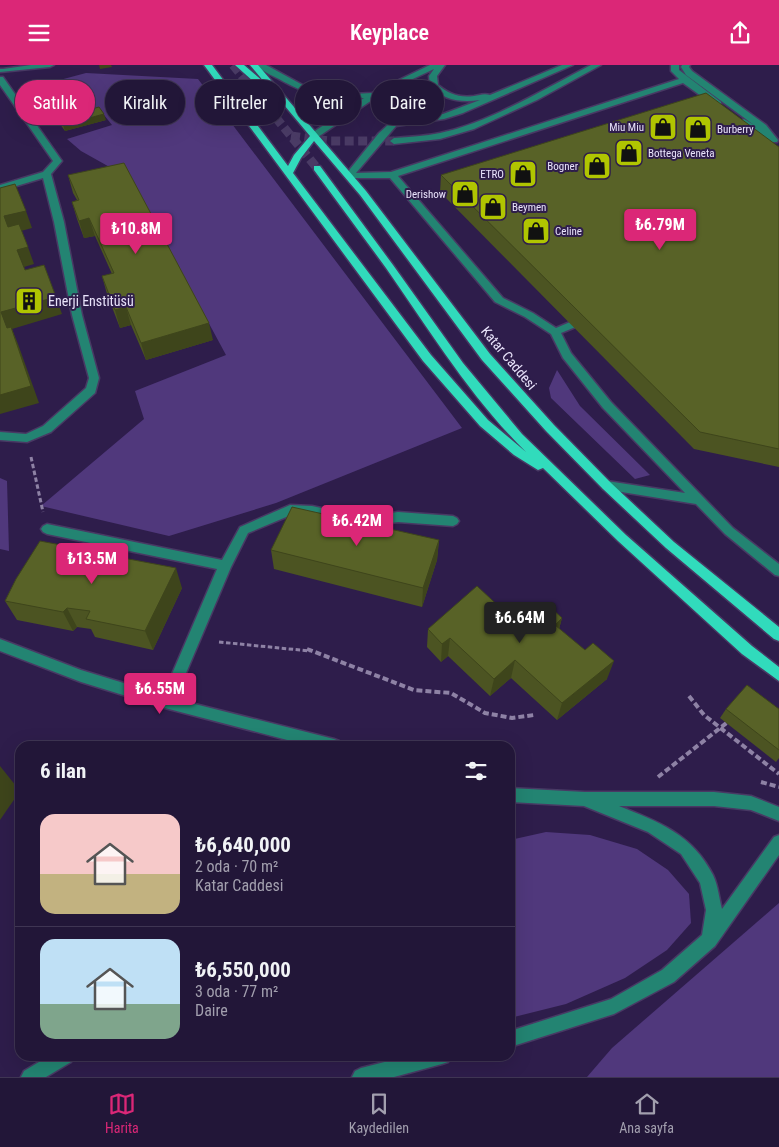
<!DOCTYPE html>
<html lang="tr">
<meta charset="utf-8">
<style>
body{margin:0;font-family:"Roboto Condensed",sans-serif;background:#2e2343;color:#f1f3f6;height:100vh;display:flex;flex-direction:column;font-size:19px;white-space:nowrap}
*{box-sizing:border-box;margin:0}
p{font-size:16px;color:#a29fae}
.icon{flex:none;width:28px;height:28px;fill:none;stroke:currentColor;stroke-width:2;stroke-linecap:round;stroke-linejoin:round}
.map{position:relative;flex:1;overflow:hidden}
.sheet{position:absolute;left:15px;top:676px;width:500px;height:320px;display:flex;flex-direction:column;background:#221638;border-radius:15px;box-shadow:0 5px 20px #0002,0 0 0 1px #3f3553}
.sheet>*{flex:none}
.top-card{position:absolute;left:15px;top:15px;width:500px;height:45px;display:flex;gap:10px}
.price{position:absolute;translate:-50% -42px;padding:0 11px;border-radius:5px;background:#db2777;color:#fff;font-size:16px;line-height:32px;filter:drop-shadow(0 1px 2px #0008)}
.price::after{content:'';position:absolute;left:50%;top:30px;width:15px;height:11px;margin-left:-8px;background:inherit;clip-path:polygon(0 0,100% 0,50% 100%)}
.price.active{background:#222;color:#fff}
ul{padding:0;list-style:none}
li{display:flex;align-items:center;gap:15px;height:125px;padding:0 25px}
li+li{border-top:1px solid #3f3553}
li span{display:grid;place-items:center;flex:none;width:140px;height:100px;border-radius:15px;color:#555}
li>.icon{margin-inline-start:auto}
span .icon{width:60px;height:60px;fill:#fffc;stroke-width:1}
li b{font-size:21px}
h2{display:flex;justify-content:space-between;align-items:center;height:60px;padding:0 25px;font-size:21px}
.pill{padding:0 18px;border-radius:22px;background:#221638;box-shadow:0 5px 20px #0002,0 0 0 1px #3f3553;font-size:18px;line-height:45px}
.pill.active{background:#db2777;color:#fff}
header{display:flex;justify-content:space-between;align-items:center;height:65px;padding:0 25px;background:#db2777;color:#fff;font-size:22px;font-weight:600}
.menu{display:flex;justify-content:space-around;align-items:center;height:70px;border-top:1px solid #3f3553;background:#221638;font-size:14px;color:#a29fae}
.menu a{display:grid;justify-items:center;gap:2px}
.menu .active{color:#db2777}
.map>svg:first-child{display:block}
.green{fill:#50387c}
.lines{fill:none;stroke-linecap:round;stroke-linejoin:round}
.minor-tunnel{stroke:#4a3b65;stroke-width:9;stroke-dasharray:9 4.5;stroke-linecap:butt}
.major-tunnel{stroke:#4a3b65;stroke-width:9;stroke-dasharray:9 4.5;stroke-linecap:butt}
.minor-casing{stroke:#483964;stroke-width:3}
.major-casing{stroke:#483964;stroke-width:3}
.path-far1{stroke:#8e82a5;stroke-width:3;stroke-dasharray:4.5 2.5;stroke-linecap:butt}
.path{stroke:#8e82a5;stroke-width:4;stroke-dasharray:6 3;stroke-linecap:butt}
.minor{fill:#238472;fill-rule:evenodd}
.major{fill:#31dbbc;fill-rule:evenodd}
.wall{fill:#4c5422}
.shaded-wall{fill:#3e451b}
.building{fill:#586227;stroke:#3e451b}
.labels{text-anchor:middle;dominant-baseline:central;stroke-width:4;stroke-linejoin:round;paint-order:stroke}
.far-poi-label{font-size:11px;fill:#e9e3fb;stroke:#2e1d4b;text-anchor:end}
.poi-label{font-size:14px;fill:#e9e3fb;stroke:#2e1d4b;text-anchor:start}
.street-label{font-size:14px;fill:#e9e3fb;stroke:#2e1d4b}
</style>
<header><svg class="icon" aria-label="menu" viewBox="0 0 24 24"><path d="M4 6h16M4 12h16M4 18h16"/></svg>Keyplace<svg class="icon" aria-label="share" viewBox="0 0 24 24"><path d="M12 15V3M7 8l5-5 5 5M5 13v7h14v-7"/></svg></header>
<div class="map">
<svg width="779" height="1012" viewBox="0 0 779 1012">
<rect width="100%" height="100%" fill="#2e1d4b"/>
<!-- green -->
<g class="green">
<polygon points="86,8 198,14 462,363 276,438 169,471 41,441 144,354 135,326 226,290 131,114 81,86 67,74 112,60 104,50 58,60 41,20"/>
<polygon points="557,305 580,341 650,410 635,414 551,333 549,323"/>
<polygon points="0,413 7,416 9,486 0,484"/>
<polygon points="546,767 590,770 637,784 668,805 689,829 691,858 667,885 625,913 566,939 510,953 510,775"/>
<polygon points="779,838 779,1012 587,1012 612,983"/>
</g>
<g class="lines">
<!-- minor-tunnel -->
<polyline class="minor-tunnel" points="291,71 329,76 394,76"/>
<!-- major-tunnel -->
<polyline class="major-tunnel" points="233,0 317,103"/>
<defs>
<g id="minor">
<polygon points="31,0 54,0 50,2 0,7 0,4 3,4"/>
<path d="M256 0H266L310 24 333 30 372 28 430 0H445L437 11 438 20C449 29 459 33 474 31 480 30 484 28 490 30L562 0H573L463 48 444 54 396 61 356 108 391 107 679 14 671 6V0H679V5L721 37V41H715L683 18 398 111 503 233 533 248 556 263 582 252H590V256L561 268 571 288 611 337 733 463 779 499V511L775 510 725 469 696 439 603 424 601 421 603 418 607 416 685 428 603 343 563 293 551 269 525 252 495 237 390 113H346V109L379 68 401 48 398 39 390 35 375 33 318 72H312V68L364 33C329 35 310 32 279 14 271 10 262 6 256 0ZM434 4 429 11 430 21C443 35 461 38 480 35L443 49 402 55 409 48 405 36 383 28Z"/>
<path d="M591 0H601L537 35 474 64 440 74 394 79 390 76 394 73C409 72 425 71 440 68 489 58 546 23 591 0Z"/>
<polygon points="682,0 690,0 689,2 692,6 766,60 778,75 777,77 771,77 741,59 740,57 744,54 754,60 686,10 681,2"/>
<polygon points="0,12 3,12 62,96 51,109 64,157 82,250 99,313 95,328 51,367 27,377 0,375 0,367 26,369 43,361 86,323 89,313 72,250 54,157 43,113 0,126 0,120 43,107 53,96 0,20"/>
<polygon points="290,440 312,441 363,452 398,447 453,451 457,453 459,456 457,459 453,461 398,457 363,462 312,451 291,450 248,468 231,502 175,634 334,674 339,676 341,681 310,681 165,643 81,617 0,586 0,574 81,605 163,630 217,504 47,469 43,467 41,464 43,461 47,459 222,495 240,462"/>
<path d="M510 723 585 727H714L751 731 779 742V756L751 745 714 741H619C659 757 692 769 713 810 718 820 719 833 722 844L774 772 779 770V790L715 881 674 917 614 949 510 982V966L611 934 662 905 702 870 706 845 700 818 681 789 648 767 584 741 510 737Z"/>
<polygon points="49,991 73,991 71,997 46,1012 21,1012 24,1006"/>
<polygon points="408,991 450,991 448,997 442,999 394,1012 352,1012 355,1006 361,1003"/>
</g>
<path id="major" d="M204 0H212L288 101 294 90 310 71 269 22 262 24 235 0H244L265 18 250 0H258L366 126 490 289 554 360 611 418 674 477 779 562V576L774 574 666 483 603 424 546 366 482 295 360 130 314 76 301 93 293 108 431 290 488 355 526 387C471 333 430 266 386 203 362 170 338 138 314 105V101H320L393 200 463 298 522 369 626 470 752 581 779 602V616L742 589 618 476 543 403 538 405 514 390 480 361 423 296Z"/>
</defs>
<!-- minor casing -->
<use href="#minor" class="minor-casing"/>
<!-- major casing -->
<use href="#major" class="major-casing"/>
<!-- path-far1 -->
<g class="path-far1">
<polyline points="31,392 43,447"/>
<polyline points="219,577 310,586"/>
</g>
<!-- path -->
<g class="path">
<polyline points="307,584 414,625 451,628 485,648 512,653 534,650"/>
<polyline points="689,631 704,650 779,709"/>
<polyline points="658,712 729,656"/>
<polyline points="761,717 779,722"/>
</g>
<!-- minor -->
<use href="#minor" class="minor"/>
<!-- major -->
<use href="#major" class="major"/>
</g>
<!-- wall -->
<g class="wall">
<polygon points="58,53 106,55 65,66 60,59"/>
<polygon points="779,82 779,402 694,384 440,127 441,110"/>
<polygon points="68,110 213,275 146,295 131,260 120,263 107,229 102,211 112,209 95,171 84,173 77,154 72,137 77,135 73,128"/>
<polygon points="439,475 437,495 422,542 274,504 271,485"/>
<polygon points="182,523 153,585 95,572 91,564 77,562 73,566 17,555 5,536"/>
<polygon points="562,553 559,564 607,614 557,655 511,613 490,631 448,591 441,597 427,582 428,564 521,562"/>
<polygon points="726,644 779,644 779,693 776,697 720,653"/>
</g>
<!-- shaded-wall -->
<g class="shaded-wall">
<polygon points="99,0 111,0 112,2 100,4"/>
<polygon points="104,49 106,55 65,66 63,60"/>
<polygon points="26,146 32,163 10,169 4,151"/>
<polygon points="89,153 95,171 84,173 79,156"/>
<polygon points="28,182 34,199 24,202 17,185"/>
<polygon points="56,232 62,249 12,264 18,279 39,338 0,349 0,330 7,263 1,247"/>
<polygon points="126,242 131,260 120,263 115,245"/>
<polygon points="209,258 213,275 146,295 141,278"/>
<polygon points="439,475 437,495 422,542 423,523"/>
<polygon points="176,503 182,523 153,585 145,566"/>
<polygon points="67,543 77,562 73,566 63,547"/>
<polygon points="562,553 557,571 555,560"/>
<polygon points="450,573 448,591 441,597 442,579"/>
<polygon points="515,595 511,613 490,631 494,614"/>
<polygon points="614,596 607,614 557,655 562,638"/>
<polygon points="0,701 20,726 0,755"/>
</g>
<!-- building -->
<g class="building">
<polygon points="706,28 779,82 779,384 700,367 441,110"/>
<polygon points="99,42 104,49 63,60 58,53"/>
<polygon points="124,98 209,258 141,278 126,242 115,245 102,211 114,208 89,153 79,156 72,137 79,135 68,110"/>
<polygon points="15,119 26,146 4,151 8,162 19,159 28,182 17,185 25,205 44,200 56,232 1,247 7,263 11,262 31,321 0,330 0,123"/>
<polygon points="292,442 439,475 423,523 271,485"/>
<polygon points="40,476 98,487 97,493 113,496 118,492 176,503 145,566 86,554 90,546 67,543 63,547 5,536 16,514"/>
<polygon points="477,521 521,562 548,540 562,553 555,560 585,585 593,578 614,596 562,638 515,595 494,614 450,573 442,579 428,564"/>
<polygon points="747,620 779,644 779,685 726,644"/>
</g>
<!-- icons -->
<defs>
<symbol id="shop-square" viewBox="-11 -11 22 22"><rect x="-9" y="-9" width="18" height="18" rx="4" fill="#b0c501" stroke="#2e1d4b"/><path d="M-5-2.5h2.3a2.7 3.5 0 0 1 5.4 0H5L5.5 6h-11ZM-1.5-2.5h3a1.5 2.3 0 0 0-3 0Z" fill="#111"/></symbol>
<symbol id="building-square" viewBox="-11 -11 22 22"><rect x="-9" y="-9" width="18" height="18" rx="4" fill="#b0c501" stroke="#2e1d4b"/><path d="M-4-6H4V6H1V3H-1V6H-4ZM-2.5-4.3h1.7v1.8h-1.7ZM.8-4.3h1.7v1.8H.8ZM-2.5-1h1.7V.8h-1.7ZM.8-1h1.7V.8H.8Z" fill="#111"/></symbol>
</defs>
<g fill-rule="evenodd">
<use href="#shop-square" x="647" y="46" width="32" height="32"/>
<use href="#shop-square" x="682" y="48" width="32" height="32"/>
<use href="#shop-square" x="613" y="72" width="32" height="32"/>
<use href="#shop-square" x="581" y="85" width="32" height="32"/>
<use href="#shop-square" x="507" y="93" width="32" height="32"/>
<use href="#shop-square" x="449" y="113" width="32" height="32"/>
<use href="#shop-square" x="477" y="126" width="32" height="32"/>
<use href="#shop-square" x="520" y="150" width="32" height="32"/>
<use href="#building-square" x="13" y="220" width="32" height="32"/>
</g>
<g class="labels">
<!-- far-poi labels -->
<g class="far-poi-label">
<text x="644" y="62">Miu Miu</text>
<text x="717" y="64" text-anchor="start">Burberry</text>
<text x="648" y="88" text-anchor="start">Bottega Veneta</text>
<text x="578" y="101">Bogner</text>
<text x="504" y="109">ETRO</text>
<text x="446" y="129">Derishow</text>
<text x="512" y="142" text-anchor="start">Beymen</text>
<text x="555" y="166" text-anchor="start">Celine</text>
</g>
<!-- poi labels -->
<g class="poi-label">
<text x="48" y="236">Enerji Enstitüsü</text>
</g>
<!-- street labels -->
<g class="street-label">
<text transform="translate(509 293) rotate(50)">Katar Caddesi</text>
</g>
</g>
</svg>
<b class="price" style="left:660px;top:186px">₺6.79M</b>
<b class="price" style="left:136px;top:190px">₺10.8M</b>
<b class="price" style="left:357px;top:482px">₺6.42M</b>
<b class="price" style="left:92px;top:520px">₺13.5M</b>
<b class="price active" style="left:520px;top:579px">₺6.64M</b>
<b class="price" style="left:160px;top:650px">₺6.55M</b>
<div class="top-card">
<a class="pill active">Satılık</a>
<a class="pill">Kiralık</a>
<a class="pill">Filtreler</a>
<a class="pill">Yeni</a>
<a class="pill">Daire</a>
</div>
<section class="sheet">
<h2>6 ilan<svg class="icon" aria-label="filters" viewBox="0 0 24 24"><path d="M4 7h16M4 17h16"/><circle cx="9" cy="7" r="2"/><circle cx="15" cy="17" r="2"/></svg></h2>
<ul>
<li><span style="background:linear-gradient(#f6c9c9 60%,#c2b280 0)"><svg class="icon" aria-label="home" viewBox="0 0 24 24"><path d="M3 11l9-7 9 7M6 9v11h12V9"/></svg></span><div><b>₺6,640,000</b><p>2 oda · 70 m²</p><p>Katar Caddesi</p></div></li>
<li><span style="background:linear-gradient(#bfe0f5 65%,#7fa58c 0)"><svg class="icon" aria-label="home" viewBox="0 0 24 24"><path d="M3 11l9-7 9 7M6 9v11h12V9"/></svg></span><div><b>₺6,550,000</b><p>3 oda · 77 m²</p><p>Daire</p></div></li>
</ul>
</section>
</div>
<nav class="menu">
<a class="active"><svg class="icon" aria-label="map" viewBox="0 0 24 24"><path d="M3 6l6-2 6 2 6-2v14l-6 2-6-2-6 2zM9 4v14M15 6v14"/></svg>Harita</a>
<a><svg class="icon" aria-label="saved" viewBox="0 0 24 24"><path d="M7 4h10v16l-5-4-5 4z"/></svg>Kaydedilen</a>
<a><svg class="icon" aria-label="home" viewBox="0 0 24 24"><path d="M3 11l9-7 9 7M6 9v11h12V9"/></svg>Ana sayfa</a>
</nav>
